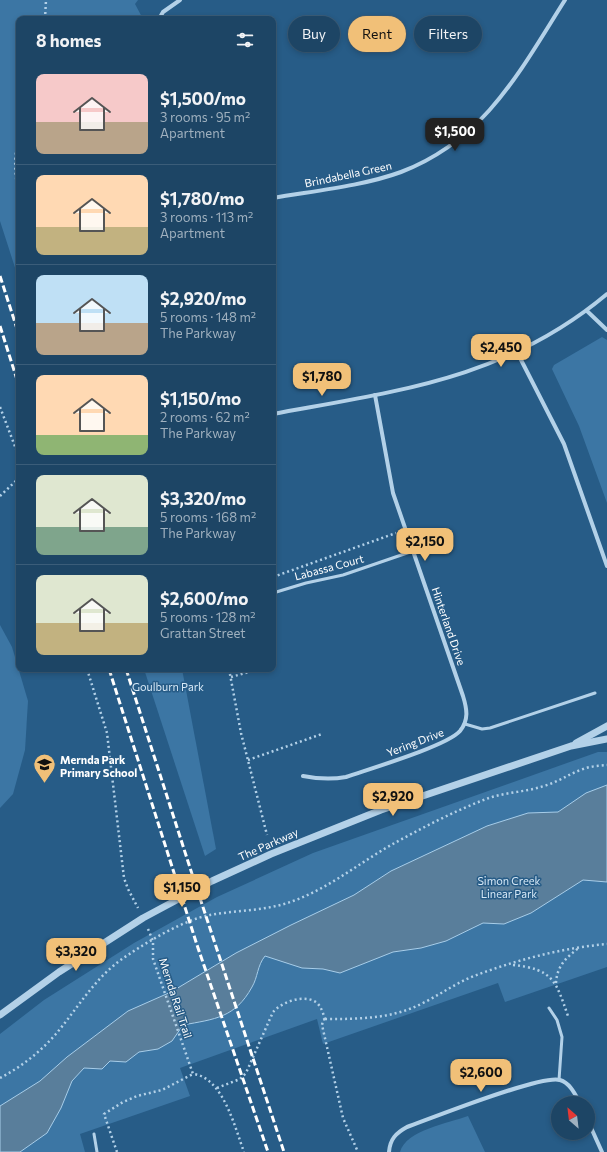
<!DOCTYPE html>
<meta charset="utf-8">
<style>
body{margin:0;font-family:Commissioner,sans-serif;background:#2a4f6e;color:#f1f3f6;height:100vh;display:flex;flex-direction:column;font-size:15px;white-space:nowrap}
*{box-sizing:border-box;margin:0}
p{font-size:13px;color:#a0b1bf}
.icon{flex:none;width:22px;height:22px;fill:none;stroke:currentColor;stroke-width:2;stroke-linecap:round;stroke-linejoin:round}
.map{position:relative;flex:1;overflow:hidden}
.panel{position:absolute;left:16px;top:16px;width:260px;height:656px;display:flex;flex-direction:column;background:#1d4565;border-radius:8px;box-shadow:0 2px 6px #0003,0 0 0 1px #3b5d79}
.panel>*{flex:none}
.top-card{position:absolute;left:288px;top:16px;width:259px;height:36px;display:flex;gap:8px}
.needle{width:26px;rotate:332deg}
.tools{position:absolute;left:551px;top:1096px;display:grid;gap:8px}
.tools a{display:grid;place-items:center;width:44px;height:44px;border-radius:50%;background:#1d4565;box-shadow:0 2px 6px #0003,0 0 0 1px #3b5d79;font-size:20px}
.price{position:absolute;translate:-50% -34px;padding:0 9px;border-radius:8px;background:#f1c078;color:#111;font-size:13px;line-height:26px;filter:drop-shadow(0 1px 2px #0008)}
.price::after{content:'';position:absolute;left:50%;top:24px;width:12px;height:9px;margin-left:-6px;background:inherit;clip-path:polygon(0 0,100% 0,50% 100%)}
.price.active{background:#222;color:#fff}
ul{padding:0;list-style:none}
li{display:flex;align-items:center;gap:12px;height:100px;padding:0 20px}
li+li{border-top:1px solid #3b5d79}
li span{display:grid;place-items:center;flex:none;width:112px;height:80px;border-radius:8px;color:#555}
li>.icon{margin-inline-start:auto}
span .icon{width:48px;height:48px;fill:#fffc;stroke-width:1}
li b{font-size:17px}
h2{display:flex;justify-content:space-between;align-items:center;height:48px;padding:0 20px;font-size:17px}
.chip{padding:0 14px;border-radius:18px;background:#1d4565;box-shadow:0 2px 6px #0003,0 0 0 1px #3b5d79;font-size:14px;line-height:36px}
.chip.active{background:#f1c078;color:#111}
.map>svg:first-child{display:block}
.green{fill:#3c76a4}
.water{fill:#597e9b;stroke:#a7cde9}
.lines{fill:none;stroke-linecap:round;stroke-linejoin:round}
.path{stroke:#b3d1e8;stroke-width:2.5;stroke-dasharray:2 3;stroke-linecap:butt}
.service{stroke:#b3d1e8;stroke-width:3}
.minor{stroke:#b3d1e8;stroke-width:4}
.tertiary{stroke:#b3d1e8;stroke-width:7}
.rail{stroke:#fff;stroke-width:3;stroke-dasharray:7 3;stroke-linecap:butt}
.labels{text-anchor:middle;dominant-baseline:central;stroke-width:3;stroke-linejoin:round;paint-order:stroke}
.street-label{font-size:11px;fill:#fff;stroke:#275c87}
.park-label{font-size:11px;fill:#d7e9f7;stroke:#275c87}
.poi-label{font-size:11px;font-weight:bold;fill:#fff;stroke:#275c87;text-anchor:start}
</style>
<div class="map">
<svg width="607" height="1152" viewBox="0 0 607 1152">
<rect width="100%" height="100%" fill="#275c87"/>
<!-- green -->
<g class="green">
<polygon points="0,0 138,0 135,4 143,19 19,19 19,280 0,221"/>
<polygon points="602,337 607,340 607,503 579,426 552,369 554,365"/>
<polygon points="0,625 12,647 28,701 25,750 13,794 0,808"/>
<polygon points="144,669 182,669 216,849 205,856"/>
<polygon points="598,752 607,752 607,967 505,1002 498,983 323,1044 317,1019 180,1068 190,1096 80,1134 85,1152 0,1152 0,1034 44,1000 134,943 217,897 313,853"/>
<path d="M468 1116 485 1152H400C406 1130 449 1123 468 1116Z"/>
</g>
<!-- water -->
<path class="water" d="M607 785V882L583 880 531 913 504 924 483 923 446 941 421 948 393 952 340 973 323 969 302 968 265 956C257 966 258 977 252 987 235 1018 215 1019 183 1025L172 1041 158 1049 139 1052 126 1062 110 1061 102 1069 84 1068 72 1081 61 1108 47 1133 20 1152H0V1106L40 1081 67 1057 128 1011 171 992 236 953 291 925 354 895 391 871 487 826 528 813 558 812 586 793Z"/>
<g class="lines">
<!-- path -->
<g class="path">
<polyline points="45,19 46,0"/>
<path d="M19 138C13 158 15 176 19 196"/>
<polyline points="0,407 19,457"/>
<polyline points="0,496 19,478"/>
<polyline points="273,577 396,533"/>
<polyline points="87,669 107,733 124,878 128,889 138,908"/>
<polyline points="229,669 241,733 267,835"/>
<polyline points="231,677 256,670"/>
<polyline points="248,760 322,734"/>
<path d="M148 929 153 941V959L193 1074C223 1077 235 1128 244 1152"/>
<path d="M513 965C554 969 556 982 568 1016"/>
<path d="M556 983C557 965 567 957 580 947"/>
<path d="M325 1019C360 1019 392 1019 423 1003 441 994 456 983 474 976 516 960 562 948 607 944"/>
<polyline points="325,1019 323,1020 322,1025 343,1118 358,1152"/>
<path d="M0 1078C21 1067 39 1053 55 1035 79 1007 96 975 128 955 150 940 184 920 210 915 237 910 267 911 293 901 329 888 358 864 391 845 422 828 456 810 489 798 507 792 526 792 544 786 558 782 569 774 583 769 590 766 599 766 607 765"/>
<path d="M217 1088 240 1079 246 1073 273 1012C282 1002 303 994 316 1002 321 1006 323 1013 325 1019"/>
<polyline points="117,1152 104,1114 123,1102 137,1096 162,1090 193,1074"/>
</g>
<!-- service -->
<g class="service">
<polyline points="273,593 306,583 343,575 413,551"/>
<polyline points="465,724 482,729 490,728 595,693"/>
<polyline points="549,1008 557,1020 562,1037 559,1080"/>
<polyline points="94,1134 97,1152"/>
</g>
<!-- minor -->
<g class="minor">
<polyline points="159,19 163,12 180,0"/>
<path d="M273 198C313 191 363 186 401 172 485 140 520 71 565 0"/>
<polyline points="587,311 607,330"/>
<polyline points="517,352 564,444 607,566"/>
<path d="M273 414C397 391 506 379 607 294"/>
<path d="M303 776C318 779 330 780 346 777 369 769 447 746 460 731 469 720 467 709 463 696L393 493 375 395"/>
<polyline points="588,1121 602,1152"/>
<path d="M389 1152C390 1139 396 1133 407 1127 432 1118 542 1074 560 1080 570 1083 575 1094 580 1103"/>
</g>
<!-- tertiary -->
<g class="tertiary">
<polyline points="576,743 607,726"/>
<polyline points="0,1015 59,972 143,918 212,881 271,854 381,810 571,746 607,739"/>
</g>
<!-- rail -->
<g class="rail">
<polyline points="0,276 19,335"/>
<polyline points="0,326 19,386"/>
<polyline points="109,669 197,945 268,1152"/>
<polyline points="126,669 193,877 284,1152"/>
</g>
</g>
<!-- icons -->
<defs>
<symbol id="school-pin" viewBox="-11 -11 22 30"><path d="M0 17L-7.5 6A9.5 9.5 0 1 1 7.5 6Z" fill="#f1c078" stroke="#275c87"/><path d="M0-5L7-2L0 1L-7-2ZM-4 1L0 2.5L4 1V4Q0 6-4 4Z" fill="#111"/></symbol>
</defs>
<g fill-rule="evenodd">
<use href="#school-pin" x="32" y="752" width="25" height="34"/>
</g>
<g class="labels">
<!-- street labels -->
<g class="street-label">
<text transform="translate(348 174) rotate(-12)">Brindabella Green</text>
<text transform="translate(329 567) rotate(-15)">Labassa Court</text>
<text transform="translate(449 626) rotate(71)">Hinterland Drive</text>
<text transform="translate(415 742) rotate(-21)">Yering Drive</text>
<text transform="translate(268 844) rotate(-24)">The Parkway</text>
<text transform="translate(176 998) rotate(72)">Mernda Rail Trail</text>
</g>
<!-- park labels -->
<g class="park-label">
<text x="168" y="686">Goulburn Park</text>
<text x="509" y="880">Simon Creek<tspan x="509" dy="13">Linear Park</tspan></text>
</g>
<!-- poi labels -->
<g class="poi-label">
<text x="60" y="759">Mernda Park<tspan x="60" dy="13">Primary School</tspan></text>
</g>
</g>
</svg>
<div class="tools">
<a><svg class="needle" viewBox="-14 -14 28 28"><path d="M0-13l5 13h-10z" fill="#e53935"/><path d="M0 13l5-13h-10z" fill="#a0b1bf"/></svg></a>
</div>
<b class="price active" style="left:455px;top:152px">$1,500</b>
<b class="price" style="left:501px;top:368px">$2,450</b>
<b class="price" style="left:322px;top:397px">$1,780</b>
<b class="price" style="left:425px;top:562px">$2,150</b>
<b class="price" style="left:393px;top:817px">$2,920</b>
<b class="price" style="left:182px;top:908px">$1,150</b>
<b class="price" style="left:76px;top:972px">$3,320</b>
<b class="price" style="left:481px;top:1093px">$2,600</b>
<div class="top-card">
<a class="chip">Buy</a>
<a class="chip active">Rent</a>
<a class="chip">Filters</a>
</div>
<section class="panel">
<h2>8 homes<svg class="icon" aria-label="filters" viewBox="0 0 24 24"><path d="M4 7h16M4 17h16"/><circle cx="9" cy="7" r="2"/><circle cx="15" cy="17" r="2"/></svg></h2>
<ul>
<li><span style="background:linear-gradient(#f6c9c9 60%,#b9a48a 0)"><svg class="icon" aria-label="home" viewBox="0 0 24 24"><path d="M3 11l9-7 9 7M6 9v11h12V9"/></svg></span><div><b>$1,500/mo</b><p>3 rooms · 95 m²</p><p>Apartment</p></div></li>
<li><span style="background:linear-gradient(#ffd9b3 65%,#c2b280 0)"><svg class="icon" aria-label="home" viewBox="0 0 24 24"><path d="M3 11l9-7 9 7M6 9v11h12V9"/></svg></span><div><b>$1,780/mo</b><p>3 rooms · 113 m²</p><p>Apartment</p></div></li>
<li><span style="background:linear-gradient(#bfe0f5 60%,#b9a48a 0)"><svg class="icon" aria-label="home" viewBox="0 0 24 24"><path d="M3 11l9-7 9 7M6 9v11h12V9"/></svg></span><div><b>$2,920/mo</b><p>5 rooms · 148 m²</p><p>The Parkway</p></div></li>
<li><span style="background:linear-gradient(#ffd9b3 75%,#8fb573 0)"><svg class="icon" aria-label="home" viewBox="0 0 24 24"><path d="M3 11l9-7 9 7M6 9v11h12V9"/></svg></span><div><b>$1,150/mo</b><p>2 rooms · 62 m²</p><p>The Parkway</p></div></li>
<li><span style="background:linear-gradient(#dfe7d0 65%,#7fa58c 0)"><svg class="icon" aria-label="home" viewBox="0 0 24 24"><path d="M3 11l9-7 9 7M6 9v11h12V9"/></svg></span><div><b>$3,320/mo</b><p>5 rooms · 168 m²</p><p>The Parkway</p></div></li>
<li><span style="background:linear-gradient(#dfe7d0 60%,#c2b280 0)"><svg class="icon" aria-label="home" viewBox="0 0 24 24"><path d="M3 11l9-7 9 7M6 9v11h12V9"/></svg></span><div><b>$2,600/mo</b><p>5 rooms · 128 m²</p><p>Grattan Street</p></div></li>
</ul>
</section>
</div>
